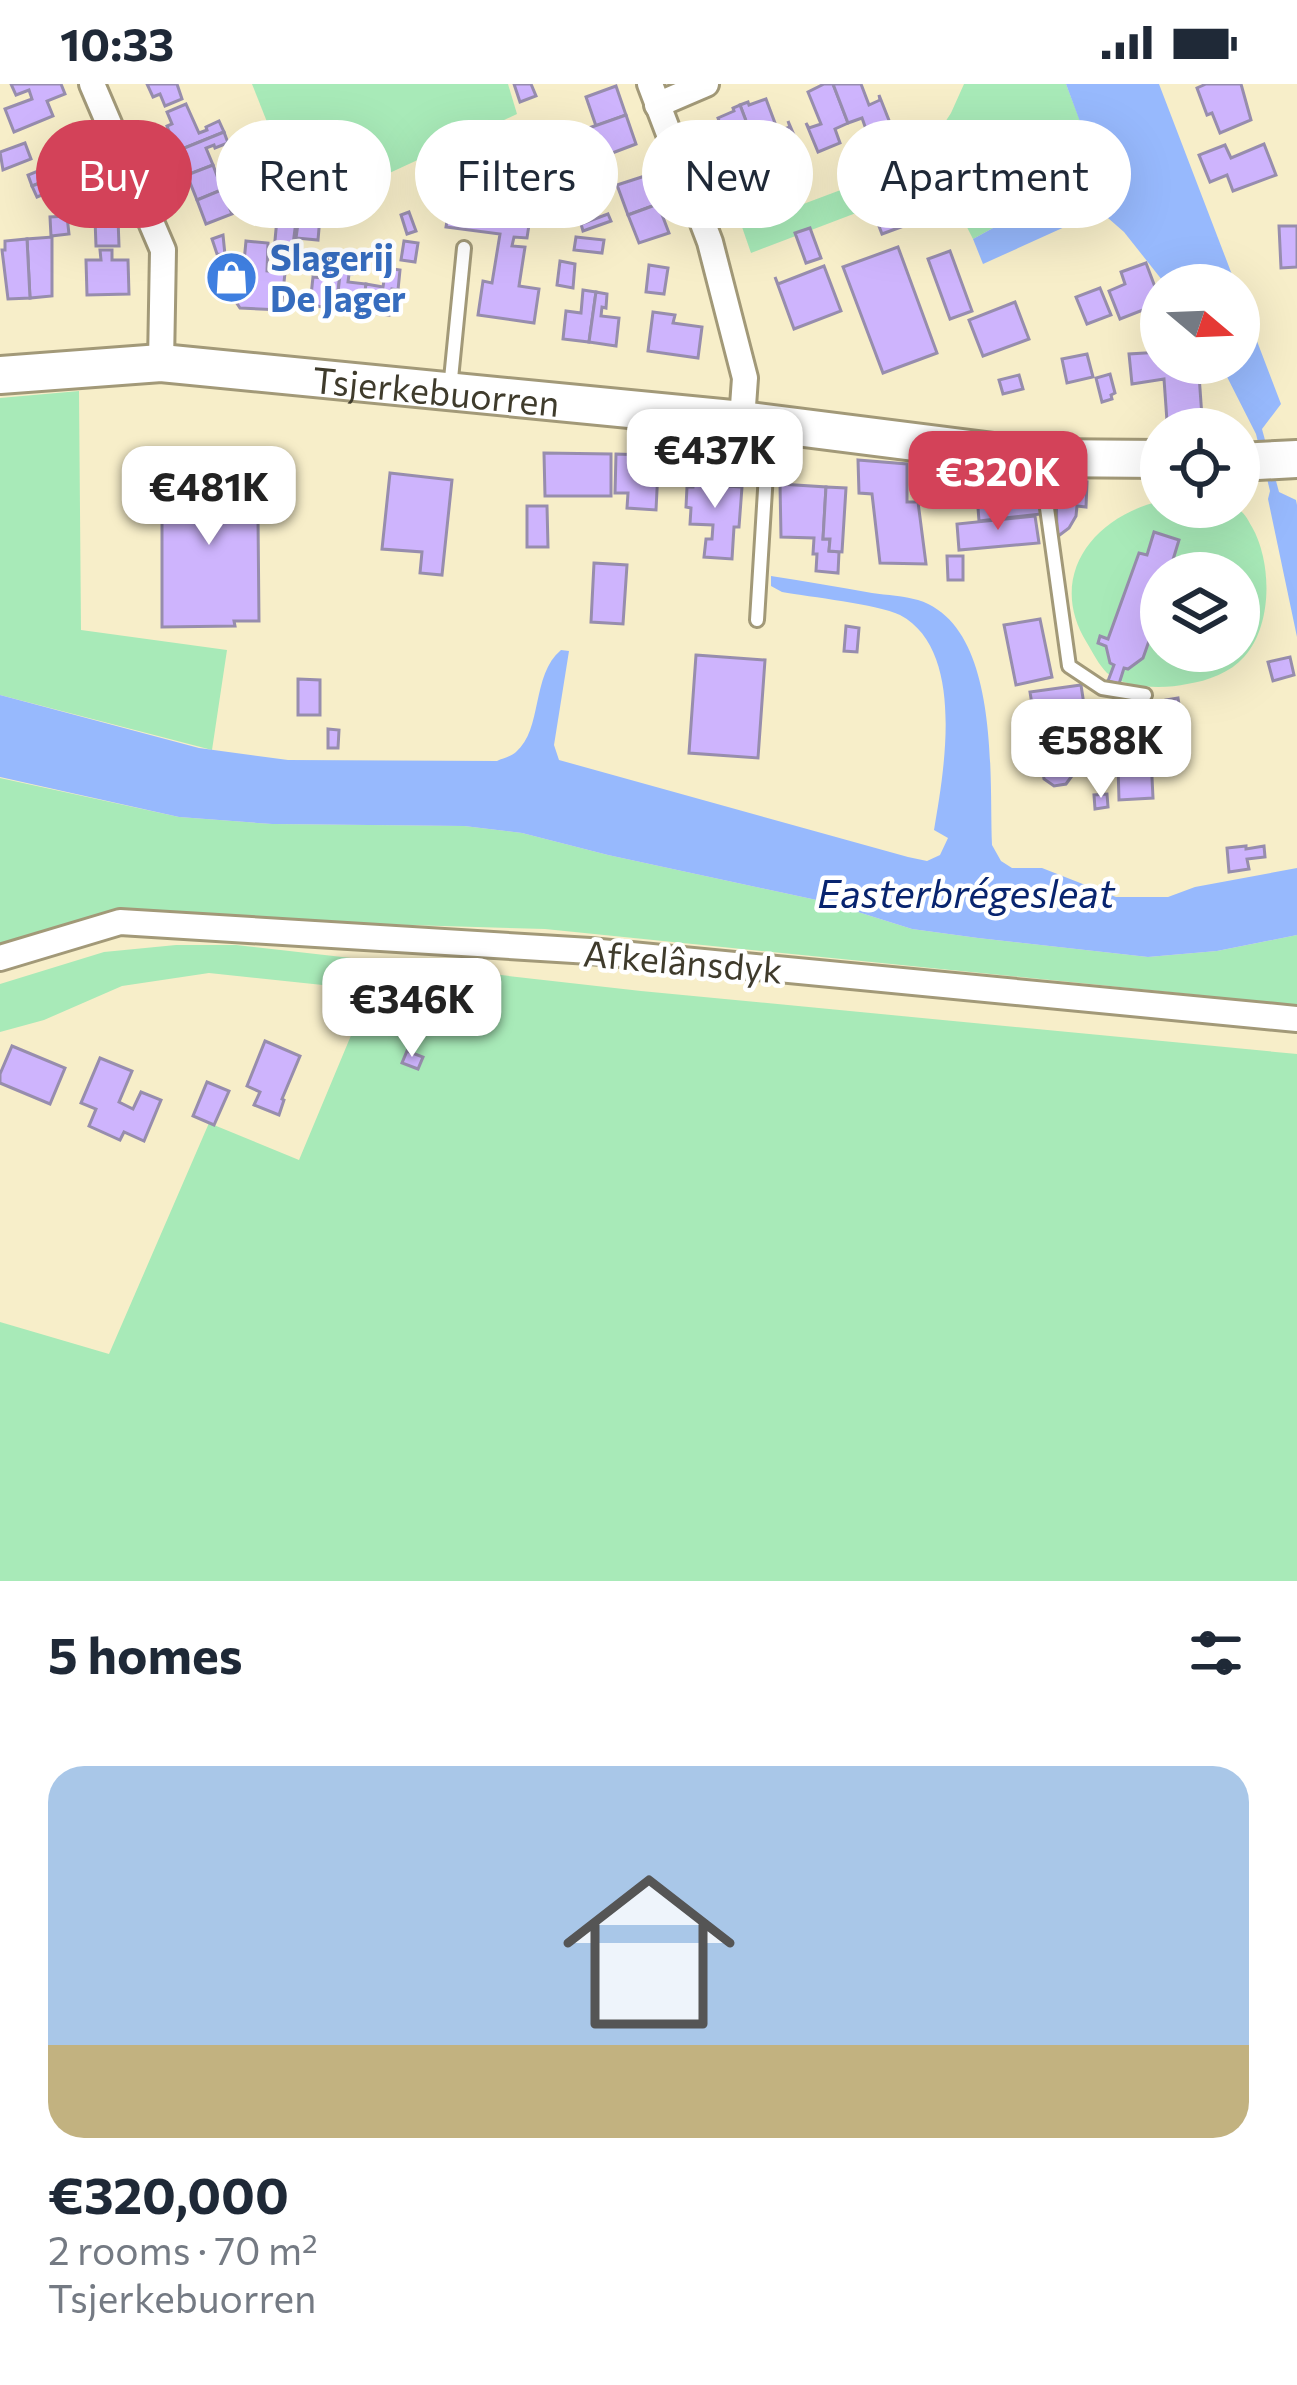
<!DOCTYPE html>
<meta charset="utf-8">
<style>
body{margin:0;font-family:Commissioner,sans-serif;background:#f2f2f3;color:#1f2937;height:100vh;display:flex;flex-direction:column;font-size:45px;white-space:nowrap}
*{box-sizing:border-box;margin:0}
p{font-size:39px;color:#747a83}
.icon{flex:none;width:66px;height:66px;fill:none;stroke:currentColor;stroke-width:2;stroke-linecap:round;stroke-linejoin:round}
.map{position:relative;height:1497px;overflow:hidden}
.drawer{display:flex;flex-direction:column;background:#fff;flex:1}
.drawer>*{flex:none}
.hud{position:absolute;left:36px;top:36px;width:1227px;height:108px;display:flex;gap:24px}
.needle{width:78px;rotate:109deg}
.fabs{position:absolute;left:1140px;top:180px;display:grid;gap:24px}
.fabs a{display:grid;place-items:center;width:120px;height:120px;border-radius:50%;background:#fff;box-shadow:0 12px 48px #0002;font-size:60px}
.price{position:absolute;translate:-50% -102px;padding:0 27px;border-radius:24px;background:#fff;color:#222;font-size:39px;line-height:78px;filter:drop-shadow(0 3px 6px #0008)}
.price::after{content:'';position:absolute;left:50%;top:72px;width:36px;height:27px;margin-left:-18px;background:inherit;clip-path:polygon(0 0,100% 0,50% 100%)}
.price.current{background:#d34259;color:#fff}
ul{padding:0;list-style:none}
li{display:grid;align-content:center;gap:24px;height:636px;padding:0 48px}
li+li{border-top:3px solid #e0e1e3}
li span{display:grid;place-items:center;height:372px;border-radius:36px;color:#555}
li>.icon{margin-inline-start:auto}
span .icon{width:216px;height:216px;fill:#fffc;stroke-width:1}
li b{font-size:51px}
h2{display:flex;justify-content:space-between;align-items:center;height:144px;padding:0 48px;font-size:51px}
.pill{padding:0 42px;border-radius:54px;background:#fff;box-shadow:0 12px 48px #0002;font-size:42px;line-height:108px}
.pill.current{background:#d34259;color:#fff}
.status{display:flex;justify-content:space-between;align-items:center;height:84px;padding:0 60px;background:#fff;direction:ltr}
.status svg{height:33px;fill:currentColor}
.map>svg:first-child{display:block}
.green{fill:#a8eab8;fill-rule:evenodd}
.water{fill:#97b9fd}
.building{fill:#ceb4fd;stroke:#978dad;stroke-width:3}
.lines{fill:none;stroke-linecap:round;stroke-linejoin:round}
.lane-casing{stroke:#a29978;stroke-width:18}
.street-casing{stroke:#a29978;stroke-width:30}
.secondary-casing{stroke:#a29978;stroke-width:42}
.lane{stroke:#fff;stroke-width:12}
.street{stroke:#fff;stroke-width:24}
.secondary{stroke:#fff;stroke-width:36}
.labels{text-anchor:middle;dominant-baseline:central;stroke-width:9;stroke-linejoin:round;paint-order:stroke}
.shop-label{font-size:36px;font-weight:bold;fill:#366cbe;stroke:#fff;text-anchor:start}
.street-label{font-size:36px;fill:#3f3b2c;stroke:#fff}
.water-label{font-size:39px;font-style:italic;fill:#08246f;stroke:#fff}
</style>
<div class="status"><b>10:33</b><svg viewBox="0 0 49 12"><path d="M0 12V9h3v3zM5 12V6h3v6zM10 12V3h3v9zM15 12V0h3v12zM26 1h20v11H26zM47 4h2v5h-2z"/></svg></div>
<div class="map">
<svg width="1297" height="1497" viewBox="0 0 1297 1497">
<rect width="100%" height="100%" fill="#f7eec9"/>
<!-- green -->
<g class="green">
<polygon points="252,0 508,0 517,30 303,129"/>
<polygon points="964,0 1066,0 1099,86 973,155 947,104 935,99 751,169 742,143 886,89 915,73 934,55 951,29"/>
<polygon points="79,307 81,546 227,566 212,666 0,611 0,314"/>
<path d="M1161 417V423C1181 423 1217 418 1234 424 1245 427 1247 435 1252 443 1272 478 1273 541 1244 573 1231 588 1208 597 1187 600 1164 605 1126 605 1107 589 1099 581 1093 569 1087 559 1046 493 1093 432 1161 417ZM1161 489H1239V567H1161Z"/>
<polygon points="0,694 179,733 272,740 464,742 522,749 608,771 826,818 912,845 978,854 1148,873 1217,867 1297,851 1297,921 545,845 234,836 135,828 81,837 0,861"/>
<polygon points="176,861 236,861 641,907 1297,970 1297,1497 0,1497 0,1238 109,1270 209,1039 299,1076 370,906 209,889 122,902 44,936 0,948 0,900 104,868"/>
</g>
<!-- water -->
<g class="water">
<polygon points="1066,0 1159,0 1236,201 1166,201 1124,148 1100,127 983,180 973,155 1098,86"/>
<polygon points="1239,210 1281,320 1262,345 1279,408 1296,416 1297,421 1297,553 1268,415 1270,407 1256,350 1220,279 1239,279"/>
<path d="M771 492C805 497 838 503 872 509 887 511 904 512 918 516 1001 542 989 694 992 761L1001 777 1012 784H1042L1116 813H1168L1195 803 1297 784V851L1217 867 1148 873 978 854 912 845 826 818 608 771 522 749 464 742 272 740 179 733 0 693V611L199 664 288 676 497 677C503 674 510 673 516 668 543 645 531 591 561 566L569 567 554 661 559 676 908 773 927 777 940 771 948 754 934 746C944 687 966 566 900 531 877 520 810 513 782 508L771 502Z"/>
</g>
<!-- building -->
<g class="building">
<polygon points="11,0 61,0 65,10 47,17 53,32 14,48 5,25 32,15 29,6 16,11"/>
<polygon points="147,0 177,0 182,15 165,22 160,10 153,13"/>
<polygon points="514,0 531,0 536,12 520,18"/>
<polygon points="824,0 833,0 848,39 835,45 840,59 818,68 806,39 809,44 821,40 808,8"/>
<polygon points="833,0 861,0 869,21 880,16 879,11 890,39 867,48 862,34 848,39"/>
<polygon points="1206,0 1241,0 1251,36 1220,49 1212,29 1207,31 1197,4"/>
<polygon points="616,2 626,31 596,42 586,13"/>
<polygon points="766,15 778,47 790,43 788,37 800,65 777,74 771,60 757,66 740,21 748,18 749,21"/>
<polygon points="186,20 199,49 207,46 206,43 219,37 224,48 177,67 167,42 172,40 167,28"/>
<polygon points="740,21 757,66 744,71 750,85 727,94 716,66 718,70 730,66 718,34 734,27 733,24"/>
<polygon points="626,31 636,60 607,71 599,51 589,54 586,45"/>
<polygon points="576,41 581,56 568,60 562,46"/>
<polygon points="563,47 568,60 553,65 548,50"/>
<polygon points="224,48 228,59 215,64 214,61 206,64 213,81 187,91 177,67"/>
<polygon points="82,50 93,78 65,89 54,62"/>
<polygon points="25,59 31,75 3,86 0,68"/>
<polygon points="1264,60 1276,91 1233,107 1227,91 1210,98 1199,71 1225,61 1231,74"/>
<polygon points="472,63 526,72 524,83 470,74"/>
<polygon points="311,70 322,97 301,105 291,78"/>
<polygon points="456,75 537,88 527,154 514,153 512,162 525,163 519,202 539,205 534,239 478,231 483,197 492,199 500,150 446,143 452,107 439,105 443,77 455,79"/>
<polygon points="93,78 103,105 76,116 65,89"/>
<polygon points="213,81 219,97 227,94 226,91 239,86 243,97 197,116 187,91"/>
<polygon points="48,83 52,94 32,102 28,91"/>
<polygon points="648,91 658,120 628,131 617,101"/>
<polygon points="53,94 57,105 37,113 32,102"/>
<polygon points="243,97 247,108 234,113 233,110 225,113 232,130 206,140 197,116"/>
<polygon points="345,104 349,117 332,123 328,110"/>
<polygon points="285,105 290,120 268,128 262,113"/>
<polygon points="745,113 752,130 730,139 723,122"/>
<polygon points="899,114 909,140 882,150 872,124"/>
<polygon points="301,118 315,120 314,132 320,133 318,156 296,154"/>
<polygon points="658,120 669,149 639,159 628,131"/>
<polygon points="409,128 416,147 407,150 401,131"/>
<polygon points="608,130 611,137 583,147 581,140"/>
<polygon points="67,132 69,150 51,152 50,133"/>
<polygon points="118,134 119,162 96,162 95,135"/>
<polygon points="277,135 296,137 292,169 274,167"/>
<polygon points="1279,142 1297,142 1297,183 1281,184"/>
<polygon points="810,144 821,174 806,179 795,149"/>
<polygon points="223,151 225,171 217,170 212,155"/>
<polygon points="52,153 52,212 30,214 27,155"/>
<polygon points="576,153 604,156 602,169 574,166"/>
<polygon points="27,155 30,214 8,215 2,166 5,166 5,157"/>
<polygon points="246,157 268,159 267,187 285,189 281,226 240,224 232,212 215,210 219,176 244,178"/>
<polygon points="404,157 418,159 415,178 401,176"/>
<polygon points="898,163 937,269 883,289 843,183"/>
<polygon points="100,166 112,166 112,176 128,176 129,210 87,211 86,176 101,176"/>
<polygon points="950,167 972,227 950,235 928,175"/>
<polygon points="330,173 342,174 336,225 310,221 313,193 324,194 325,186 328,187"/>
<polygon points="342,174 354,176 352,190 349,190 348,198 366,200 362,228 336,225"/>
<polygon points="560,177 575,180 573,204 557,201"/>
<polygon points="1146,179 1161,219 1120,235 1109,207 1125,200 1121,188"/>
<polygon points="649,181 668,184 664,210 646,208"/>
<polygon points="824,182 841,227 794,245 775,193 778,200"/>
<polygon points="386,184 400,186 398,206 392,205 389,231 362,228 366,200 383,203"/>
<polygon points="1100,204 1111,231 1087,240 1076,213"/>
<polygon points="583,206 596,208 589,258 563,255 566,227 581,229"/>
<polygon points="596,208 607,210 606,224 602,223 601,232 619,234 616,262 589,258"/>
<polygon points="1015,218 1029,255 983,272 969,236"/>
<polygon points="653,228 675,231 673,239 702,243 698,274 648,267"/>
<polygon points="1161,268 1161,279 1179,279 1180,293 1199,291 1202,333 1167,337 1164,295 1132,300 1129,270"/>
<polygon points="1087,270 1093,293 1067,299 1062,275"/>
<polygon points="1110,290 1115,309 1111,311 1112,315 1102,318 1096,294"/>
<polygon points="1019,291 1023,305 1003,310 999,296"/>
<polygon points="544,369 611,370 611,412 545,412"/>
<polygon points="616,370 644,371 643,386 658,386 656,426 627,424 628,409 615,409"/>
<polygon points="858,376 907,380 907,418 918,418 926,480 880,479 872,410 859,409"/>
<polygon points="168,383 251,383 252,434 258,434 259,537 234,537 235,542 162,543 162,420 168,420"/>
<polygon points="694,388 728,390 727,402 742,403 739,443 734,443 732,475 704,473 706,455 712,455 713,441 690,440 691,424 686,423 687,403 693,403"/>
<polygon points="390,389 452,396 442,491 420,489 422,468 382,465"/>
<polygon points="1006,396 1008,410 1018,409 1017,400 1037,398 1041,430 979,437 976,398"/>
<polygon points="1056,397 1087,398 1086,423 1077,422 1076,432 1069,444 1057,453"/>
<polygon points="780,400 826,403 823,455 830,455 829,467 839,468 838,489 816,487 817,470 813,470 814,454 781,453"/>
<polygon points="826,403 846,404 842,468 829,467 830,455 823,455"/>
<polygon points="527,422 547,422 548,463 527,463"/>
<polygon points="1035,432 1039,459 959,466 957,440"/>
<polygon points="1154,448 1179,456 1172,479 1176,481 1173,489 1161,489 1161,523 1143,574 1128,585 1124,584 1119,600 1108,597 1114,581 1110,579 1106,562 1098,559 1100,552 1108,555 1139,469 1147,471"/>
<polygon points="947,472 963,472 963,496 948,496"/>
<polygon points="594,479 627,481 623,540 591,538"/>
<polygon points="1040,535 1052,593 1016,601 1004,541"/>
<polygon points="846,542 859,544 857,568 844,567"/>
<polygon points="696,571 765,576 758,674 689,669"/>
<polygon points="1290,573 1294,591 1273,597 1268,578"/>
<polygon points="298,595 320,596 320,631 298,631"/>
<polygon points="1081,601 1091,667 1083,677 1073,679 1074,689 1066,700 1054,702 1044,695 1030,608"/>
<polygon points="1178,614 1180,627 1168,629 1166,616"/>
<polygon points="1149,632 1153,714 1119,716 1118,682 1095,683 1092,635"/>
<polygon points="328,645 339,646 338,664 328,664"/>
<polygon points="1107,710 1108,723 1095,725 1094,711"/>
<polygon points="1246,762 1246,765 1264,762 1265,773 1247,775 1249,785 1229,788 1227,764"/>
<polygon points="265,957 300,972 282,1015 284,1016 279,1031 254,1021 260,1008 247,1002"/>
<polygon points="12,962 65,984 50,1020 0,999 0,990"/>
<polygon points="407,967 423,973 418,985 402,979"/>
<polygon points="100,974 132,987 119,1018 133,1025 141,1008 161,1016 144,1057 124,1048 120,1056 89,1042 96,1025 81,1019"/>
<polygon points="207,998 229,1007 214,1041 193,1032"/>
</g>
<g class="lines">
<defs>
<g id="lane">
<polyline points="450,305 464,164"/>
<polyline points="1041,381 1069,582 1102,604 1145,611"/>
<polyline points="757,536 769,341"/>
</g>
<g id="street">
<polyline points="92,0 163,166 161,279"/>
<polyline points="650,0 710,158 745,294 742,336"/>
<polyline points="657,21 706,0"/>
<polyline points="0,874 120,838 590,867 1297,935"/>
</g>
<g id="secondary">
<path id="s1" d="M0 291 161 279 742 336 1040 374 1161 375"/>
<polyline points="1239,378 1297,375"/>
</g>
</defs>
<!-- lane casing -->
<use href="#lane" class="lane-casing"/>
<!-- street casing -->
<use href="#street" class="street-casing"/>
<!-- secondary casing -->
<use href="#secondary" class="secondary-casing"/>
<!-- lane -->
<use href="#lane" class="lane"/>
<!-- street -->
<use href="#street" class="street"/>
<!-- secondary -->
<use href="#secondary" class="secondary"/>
</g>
<!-- icons -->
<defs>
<symbol id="shop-disc" viewBox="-11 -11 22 22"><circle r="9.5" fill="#3f7fe0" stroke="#fff"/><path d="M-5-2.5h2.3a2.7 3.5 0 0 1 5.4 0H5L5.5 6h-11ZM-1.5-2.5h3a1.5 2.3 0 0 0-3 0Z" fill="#fff"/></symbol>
</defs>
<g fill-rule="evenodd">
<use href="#shop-disc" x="202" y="164" width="59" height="59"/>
</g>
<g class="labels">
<!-- shop labels -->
<g class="shop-label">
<text x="270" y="172">Slagerij<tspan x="270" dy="41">De Jager</tspan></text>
</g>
<!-- street labels -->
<g class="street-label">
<text stroke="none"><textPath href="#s1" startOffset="438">Tsjerkebuorren</textPath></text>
<text transform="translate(683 876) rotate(5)">Afkelânsdyk</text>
</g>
<!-- water labels -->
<g class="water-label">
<text x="966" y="808">Easterbrégesleat</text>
</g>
</g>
</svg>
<div class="fabs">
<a><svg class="needle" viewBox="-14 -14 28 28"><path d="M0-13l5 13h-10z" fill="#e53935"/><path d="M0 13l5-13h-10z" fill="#747a83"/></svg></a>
<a><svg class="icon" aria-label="locate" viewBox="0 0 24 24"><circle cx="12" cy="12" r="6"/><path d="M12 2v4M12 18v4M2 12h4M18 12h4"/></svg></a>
<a><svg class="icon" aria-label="layers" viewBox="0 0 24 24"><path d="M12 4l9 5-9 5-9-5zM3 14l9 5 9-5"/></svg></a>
</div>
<b class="price" style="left:715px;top:427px">€437K</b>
<b class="price current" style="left:998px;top:449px">€320K</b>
<b class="price" style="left:209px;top:464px">€481K</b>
<b class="price" style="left:1101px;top:717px">€588K</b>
<b class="price" style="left:412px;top:976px">€346K</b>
<div class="hud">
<a class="pill current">Buy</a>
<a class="pill">Rent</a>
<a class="pill">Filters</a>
<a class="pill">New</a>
<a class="pill">Apartment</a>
</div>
</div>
<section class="drawer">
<h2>5 homes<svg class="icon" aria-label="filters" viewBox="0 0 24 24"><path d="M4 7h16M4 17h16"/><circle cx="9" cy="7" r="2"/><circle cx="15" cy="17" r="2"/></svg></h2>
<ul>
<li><span style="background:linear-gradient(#a9c7e8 75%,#c2b280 0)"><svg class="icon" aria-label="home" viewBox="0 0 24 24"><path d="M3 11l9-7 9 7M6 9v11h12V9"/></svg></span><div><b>€320,000</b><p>2 rooms · 70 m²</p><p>Tsjerkebuorren</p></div></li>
</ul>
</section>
